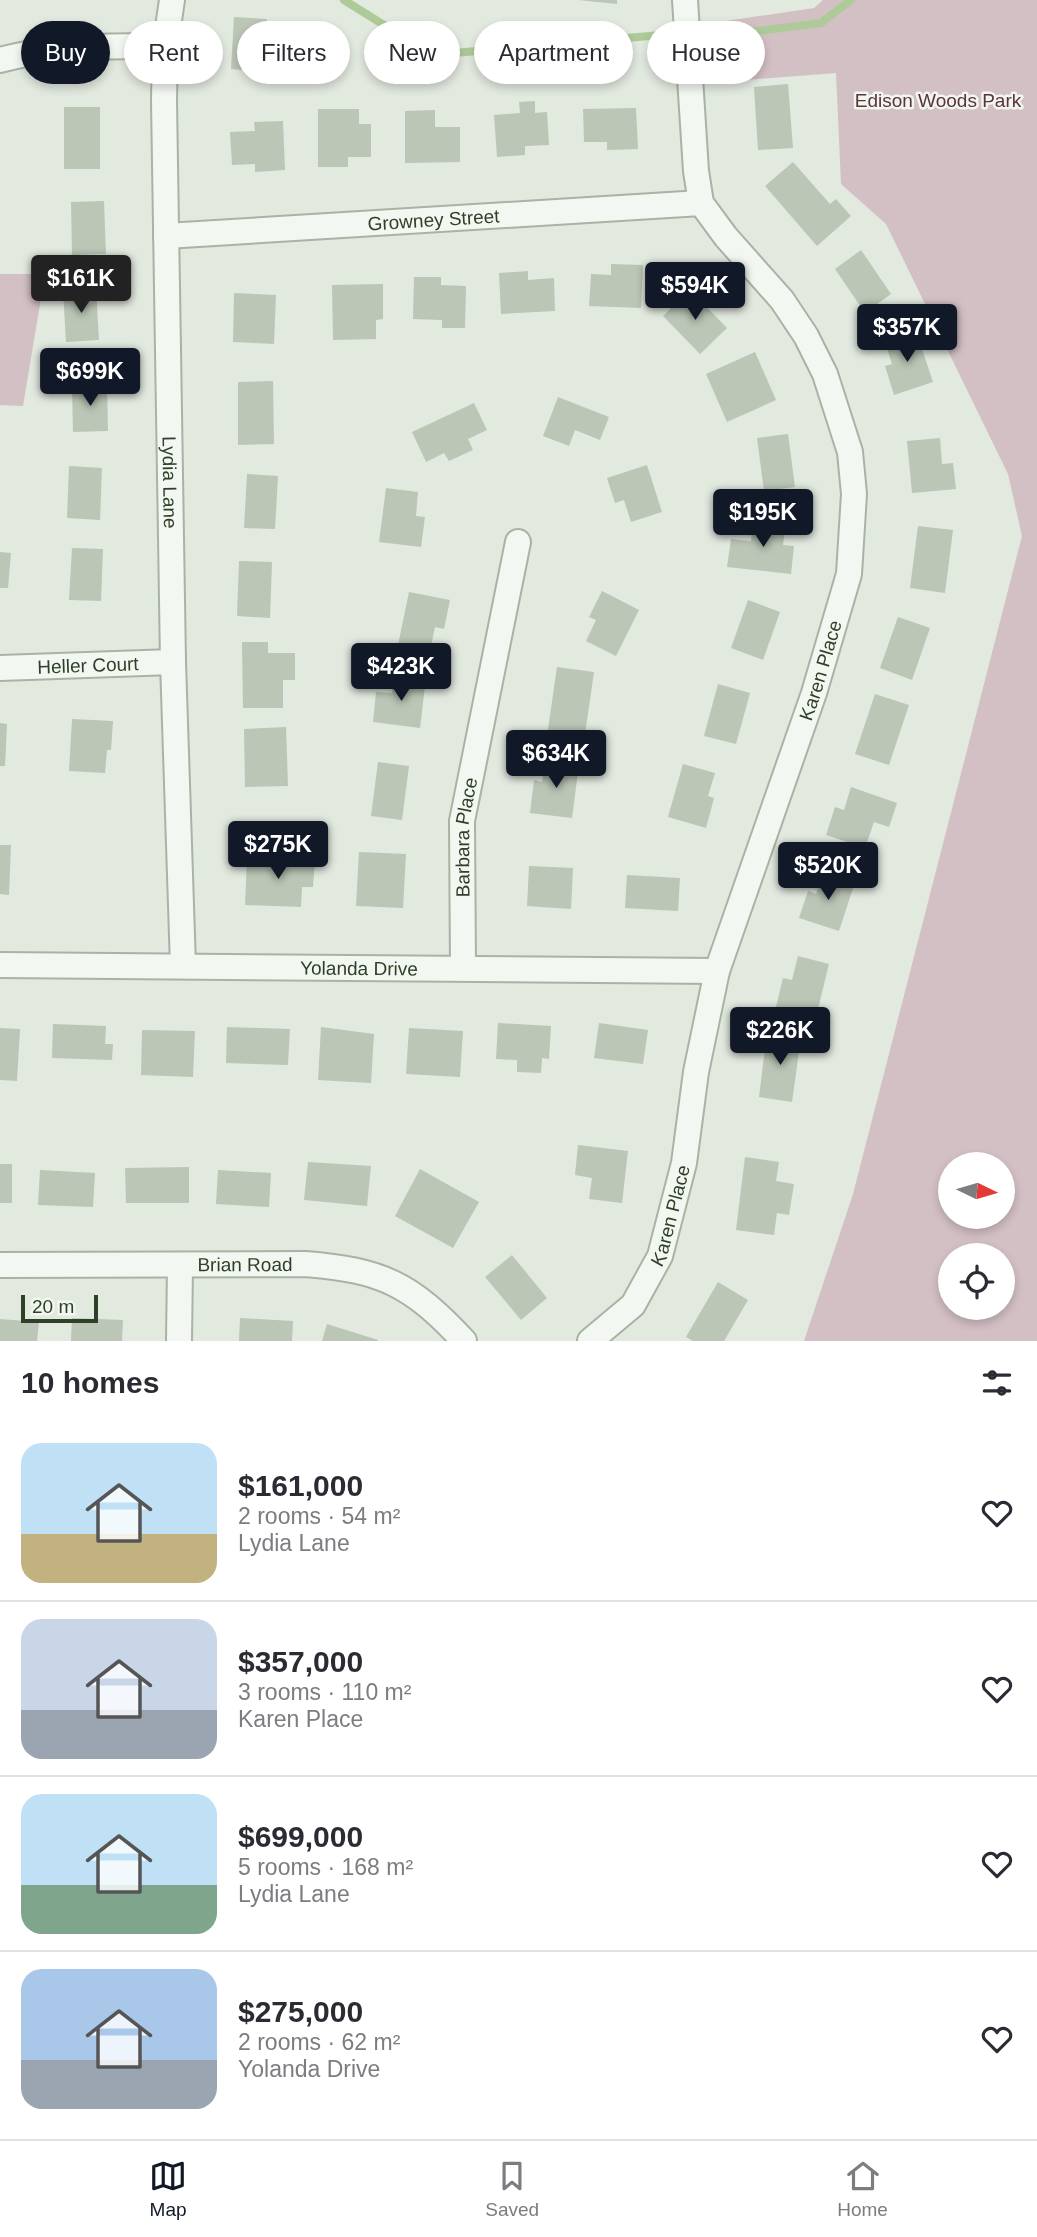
<!DOCTYPE html>
<meta charset="utf-8">
<style>
body{margin:0;font-family:Helvetica,sans-serif;background:#f2f2f3;color:#2b2b33;height:100vh;display:flex;flex-direction:column;font-size:26px;white-space:nowrap}
*{box-sizing:border-box;margin:0}
p{font-size:23px;color:#7c7c81}
.icon{flex:none;width:38px;height:38px;fill:none;stroke:currentColor;stroke-width:2;stroke-linecap:round;stroke-linejoin:round}
.map{position:relative;height:1341px;overflow:hidden}
.details{display:flex;flex-direction:column;background:#fff;flex:1}
.details>*{flex:none}
.top-card{position:absolute;left:21px;top:21px;width:996px;height:63px;display:flex;gap:14px}
.needle{width:46px;rotate:95deg}
.controls{position:absolute;left:938px;top:1152px;display:grid;gap:14px}
.controls a{display:grid;place-items:center;width:77px;height:77px;border-radius:50%;background:#fff;box-shadow:0 4px 10px #0003;font-size:35px}
.scale{position:absolute;left:21px;bottom:18px;width:77px;box-sizing:border-box;padding-left:7px;border:4px solid #2f4028;border-top:0;font-size:19px;line-height:24px;white-space:nowrap;color:#2f4028;-webkit-text-stroke:5px #f1f6ef;paint-order:stroke}
.price{position:absolute;translate:-50% -60px;padding:0 16px;border-radius:7px;background:#111827;color:#fff;font-size:23px;line-height:46px;filter:drop-shadow(0 2px 4px #0008)}
.price::after{content:'';position:absolute;left:50%;top:42px;width:21px;height:16px;margin-left:-10px;background:inherit;clip-path:polygon(0 0,100% 0,50% 100%)}
.price.active{background:#222;color:#fff}
ul{padding:0;list-style:none}
li{display:flex;align-items:center;gap:21px;height:175px;padding:0 21px}
li+li{border-top:2px solid #e1e1e2}
li span{display:grid;place-items:center;flex:none;width:196px;height:140px;border-radius:21px;color:#555}
li>.icon{margin-inline-start:auto}
span .icon{width:84px;height:84px;fill:#fffc;stroke-width:1}
li b{font-size:30px}
h2{display:flex;justify-content:space-between;align-items:center;height:84px;padding:0 21px;font-size:30px}
.tag{padding:0 24px;border-radius:32px;background:#fff;box-shadow:0 4px 10px #0003;font-size:24px;line-height:63px}
.tag.active{background:#111827;color:#fff}
.tabs{display:flex;justify-content:space-around;align-items:center;height:98px;border-top:2px solid #e1e1e2;background:#fff;font-size:19px;color:#7c7c81}
.tabs a{display:grid;justify-items:center;gap:4px}
.tabs .active{color:#111827}
.map>svg:first-child{display:block}
.green{fill:#d3c0c4;fill-rule:evenodd}
.lines{fill:none;stroke-linecap:round;stroke-linejoin:round}
.stream{stroke:#aeca99;stroke-width:8}
.building{fill:#bbc6b6}
.street-casing{stroke:#a9b3a4;stroke-width:28}
.street{stroke:#f3f7f2;stroke-width:24}
.labels{text-anchor:middle;dominant-baseline:central;stroke-width:5;stroke-linejoin:round;paint-order:stroke}
.park-label{font-size:19px;fill:#5c343a;stroke:#f1f6ef}
.street-label{font-size:19px;fill:#2f4028;stroke:#f1f6ef}
</style>
<div class="map">
<svg width="1037" height="1341" viewBox="0 0 1037 1341">
<rect width="100%" height="100%" fill="#e2e9df"/>
<!-- green -->
<g class="green">
<path d="M823 0H1037V1341H804L853 1194 1022 536 1008 474 886 224 841 184 836 73 719 82 712 23 814 8ZM950 1164H1003V1216H950ZM950 1255H1003V1307H950Z"/>
<polygon points="0,274 45,274 23,406 0,405"/>
</g>
<g class="lines">
<!-- stream -->
<polyline class="stream" points="344,0 400,35 454,53 661,35 750,32 821,23 851,0"/>
</g>
<!-- building -->
<g class="building">
<polygon points="578,0 617,0 617,4"/>
<polygon points="234,17 267,19 263,72 231,69"/>
<polygon points="788,84 793,148 758,150 754,87"/>
<polygon points="535,101 535,113 547,112 549,145 525,146 525,155 497,157 494,115 520,113 519,102"/>
<rect x="64" y="107" width="36" height="62"/>
<polygon points="636,108 638,149 607,150 607,142 584,142 583,109"/>
<polygon points="318,109 359,109 359,124 371,124 371,157 348,157 348,167 318,167"/>
<polygon points="435,110 435,127 460,127 460,162 405,163 405,111"/>
<polygon points="283,121 285,170 255,172 255,164 232,165 230,132 255,131 254,122"/>
<polygon points="793,162 830,204 836,199 851,216 817,246 765,186"/>
<polygon points="104,201 106,254 72,255 71,202"/>
<polygon points="861,250 891,294 865,313 835,269"/>
<polygon points="611,264 643,265 641,308 589,306 591,274 611,275"/>
<polygon points="528,271 528,280 554,278 555,311 501,314 499,273"/>
<polygon points="414,277 441,277 441,285 466,286 465,328 442,328 442,320 413,319"/>
<polygon points="383,284 383,319 376,320 376,339 333,340 332,285"/>
<polygon points="96,289 99,340 66,342 63,290"/>
<polygon points="690,290 727,328 700,354 663,316"/>
<polygon points="234,293 276,295 274,344 233,342"/>
<polygon points="916,331 933,382 894,395 885,366 892,364 885,342"/>
<polygon points="755,352 776,400 727,422 706,374"/>
<polygon points="273,381 274,444 238,445 238,382"/>
<polygon points="107,385 108,431 73,432 72,386"/>
<polygon points="558,397 609,417 600,440 575,430 569,446 543,436"/>
<polygon points="474,403 487,430 468,439 473,450 449,461 444,453 426,462 412,432"/>
<polygon points="788,434 795,487 764,491 757,438"/>
<polygon points="940,438 942,464 953,463 956,489 912,493 907,441"/>
<polygon points="647,465 662,512 631,522 624,500 615,503 607,478"/>
<polygon points="69,466 102,468 100,520 67,518"/>
<polygon points="247,474 278,476 275,529 244,528"/>
<polygon points="386,488 418,492 416,516 425,517 421,547 379,542"/>
<polygon points="753,518 786,521 783,545 794,546 791,574 727,567 731,539 751,541"/>
<polygon points="918,526 953,530 945,593 910,588"/>
<polygon points="72,548 103,549 101,601 69,600"/>
<polygon points="0,552 11,553 8,588 0,588"/>
<polygon points="239,561 272,562 270,618 237,616"/>
<polygon points="602,591 639,610 616,656 586,641 596,620 589,617"/>
<polygon points="409,592 450,600 444,629 435,627 430,651 398,645"/>
<polygon points="748,600 780,612 763,660 731,648"/>
<polygon points="898,617 930,628 912,680 880,668"/>
<polygon points="242,642 268,642 268,653 295,653 295,680 283,680 283,708 243,708"/>
<polygon points="557,667 594,672 583,748 546,743"/>
<polygon points="394,674 426,678 420,728 373,722 376,692 392,693"/>
<polygon points="718,684 750,693 736,744 704,736"/>
<polygon points="875,694 909,705 889,765 855,754"/>
<polygon points="72,719 113,721 111,750 107,750 105,773 69,771"/>
<polygon points="0,723 7,724 5,766 0,766"/>
<polygon points="286,727 288,786 245,787 244,729"/>
<polygon points="545,760 579,764 572,818 530,813 534,780 542,782"/>
<polygon points="378,762 409,766 402,820 371,816"/>
<polygon points="683,764 715,773 708,796 714,798 706,828 668,817"/>
<polygon points="851,787 897,803 889,827 874,822 865,848 826,835 835,807 844,810"/>
<polygon points="0,845 11,845 9,895 0,894"/>
<polygon points="359,852 406,854 403,908 356,906"/>
<polygon points="247,858 315,860 313,887 302,887 301,907 245,905"/>
<polygon points="529,866 573,868 571,909 527,906"/>
<polygon points="823,872 855,882 839,931 799,918 808,891 816,894"/>
<polygon points="627,875 680,878 678,911 625,908"/>
<polygon points="798,956 829,964 816,1017 776,1007 783,978 792,980"/>
<polygon points="498,1023 551,1026 549,1059 542,1058 541,1073 517,1072 517,1060 496,1059"/>
<polygon points="599,1023 648,1030 643,1064 594,1058"/>
<polygon points="53,1024 106,1026 105,1044 113,1044 112,1060 52,1058"/>
<polygon points="227,1027 290,1029 288,1065 226,1063"/>
<polygon points="321,1027 374,1034 371,1083 318,1080"/>
<polygon points="0,1028 20,1029 17,1081 0,1080"/>
<polygon points="409,1028 463,1031 460,1077 406,1074"/>
<polygon points="142,1030 195,1031 193,1077 141,1075"/>
<polygon points="767,1032 801,1037 792,1102 759,1097"/>
<polygon points="578,1145 628,1151 622,1203 589,1199 592,1178 575,1175"/>
<polygon points="745,1157 779,1162 776,1181 794,1184 789,1215 777,1213 774,1235 736,1230"/>
<polygon points="308,1162 371,1166 367,1206 304,1200"/>
<rect x="0" y="1164" width="12" height="39"/>
<polygon points="189,1167 189,1203 126,1203 125,1168"/>
<polygon points="420,1169 479,1202 453,1248 395,1216"/>
<polygon points="40,1170 95,1173 93,1207 38,1205"/>
<polygon points="218,1170 271,1173 269,1207 216,1204"/>
<polygon points="512,1255 547,1298 521,1320 485,1277"/>
<polygon points="718,1282 748,1300 724,1341 693,1341 686,1337"/>
<polygon points="72,1318 123,1320 122,1341 71,1341"/>
<polygon points="240,1318 293,1321 292,1341 239,1341"/>
<polygon points="0,1319 39,1322 37,1341 0,1341"/>
<polygon points="327,1324 378,1340 378,1341 322,1341"/>
</g>
<g class="lines">
<defs>
<g id="street">
<path id="s1" d="M172 0 165 47 164 101 173 662 183 966"/>
<path d="M0 60C52 46 111 45 165 47"/>
<path id="s2" d="M166 236 701 203"/>
<path id="s3" d="M0 668 173 662"/>
<path id="s4" d="M0 965 717 971"/>
<path id="s5" d="M463 968 462 821 518 542"/>
<path id="s6" d="M0 1265 305 1264C382 1270 411 1284 464 1341"/>
<polyline points="179,1341 180,1267"/>
<path id="s7" d="M590 1341 633 1305 660 1256 684 1163 696 1072 717 971 814 693 849 574 854 494 850 452 825 374 806 336 782 300 726 237 701 203 696 171 685 0"/>
</g>
</defs>
<!-- street casing -->
<use href="#street" class="street-casing"/>
<!-- street -->
<use href="#street" class="street"/>
</g>
<g class="labels">
<!-- park labels -->
<g class="park-label">
<text x="938" y="100">Edison Woods Park</text>
</g>
<!-- street labels -->
<g class="street-label">
<text stroke="none"><textPath href="#s2" startOffset="268">Growney Street</textPath></text>
<text stroke="none"><textPath href="#s1" startOffset="483">Lydia Lane</textPath></text>
<text stroke="none"><textPath href="#s3" startOffset="88">Heller Court</textPath></text>
<text stroke="none"><textPath href="#s7" startOffset="721">Karen Place</textPath></text>
<text stroke="none"><textPath href="#s5" startOffset="131">Barbara Place</textPath></text>
<text stroke="none"><textPath href="#s4" startOffset="359">Yolanda Drive</textPath></text>
<text stroke="none"><textPath href="#s7" startOffset="154">Karen Place</textPath></text>
<text stroke="none"><textPath href="#s6" startOffset="245">Brian Road</textPath></text>
</g>
</g>
</svg>
<div class="controls">
<a><svg class="needle" viewBox="-14 -14 28 28"><path d="M0-13l5 13h-10z" fill="#e53935"/><path d="M0 13l5-13h-10z" fill="#7c7c81"/></svg></a>
<a><svg class="icon" aria-label="locate" viewBox="0 0 24 24"><circle cx="12" cy="12" r="6"/><path d="M12 2v4M12 18v4M2 12h4M18 12h4"/></svg></a>
</div>
<div class="scale">20 m</div>
<b class="price active" style="left:81px;top:315px">$161K</b>
<b class="price" style="left:695px;top:322px">$594K</b>
<b class="price" style="left:907px;top:364px">$357K</b>
<b class="price" style="left:90px;top:408px">$699K</b>
<b class="price" style="left:763px;top:549px">$195K</b>
<b class="price" style="left:401px;top:703px">$423K</b>
<b class="price" style="left:556px;top:790px">$634K</b>
<b class="price" style="left:278px;top:881px">$275K</b>
<b class="price" style="left:828px;top:902px">$520K</b>
<b class="price" style="left:780px;top:1067px">$226K</b>
<div class="top-card">
<a class="tag active">Buy</a>
<a class="tag">Rent</a>
<a class="tag">Filters</a>
<a class="tag">New</a>
<a class="tag">Apartment</a>
<a class="tag">House</a>
</div>
</div>
<section class="details">
<h2>10 homes<svg class="icon" aria-label="filters" viewBox="0 0 24 24"><path d="M4 7h16M4 17h16"/><circle cx="9" cy="7" r="2"/><circle cx="15" cy="17" r="2"/></svg></h2>
<ul>
<li><span style="background:linear-gradient(#bfe0f5 65%,#c2b280 0)"><svg class="icon" aria-label="home" viewBox="0 0 24 24"><path d="M3 11l9-7 9 7M6 9v11h12V9"/></svg></span><div><b>$161,000</b><p>2 rooms · 54 m²</p><p>Lydia Lane</p></div><svg class="icon" aria-label="heart" viewBox="0 0 24 24"><path d="M12 20l-8-8c-3-5 5-10 8-4 3-6 11-1 8 4z"/></svg></li>
<li><span style="background:linear-gradient(#c9d6e8 65%,#9aa5b1 0)"><svg class="icon" aria-label="home" viewBox="0 0 24 24"><path d="M3 11l9-7 9 7M6 9v11h12V9"/></svg></span><div><b>$357,000</b><p>3 rooms · 110 m²</p><p>Karen Place</p></div><svg class="icon" aria-label="heart" viewBox="0 0 24 24"><path d="M12 20l-8-8c-3-5 5-10 8-4 3-6 11-1 8 4z"/></svg></li>
<li><span style="background:linear-gradient(#bfe0f5 65%,#7fa58c 0)"><svg class="icon" aria-label="home" viewBox="0 0 24 24"><path d="M3 11l9-7 9 7M6 9v11h12V9"/></svg></span><div><b>$699,000</b><p>5 rooms · 168 m²</p><p>Lydia Lane</p></div><svg class="icon" aria-label="heart" viewBox="0 0 24 24"><path d="M12 20l-8-8c-3-5 5-10 8-4 3-6 11-1 8 4z"/></svg></li>
<li><span style="background:linear-gradient(#a9c7e8 65%,#9aa5b1 0)"><svg class="icon" aria-label="home" viewBox="0 0 24 24"><path d="M3 11l9-7 9 7M6 9v11h12V9"/></svg></span><div><b>$275,000</b><p>2 rooms · 62 m²</p><p>Yolanda Drive</p></div><svg class="icon" aria-label="heart" viewBox="0 0 24 24"><path d="M12 20l-8-8c-3-5 5-10 8-4 3-6 11-1 8 4z"/></svg></li>
</ul>
</section>
<nav class="tabs">
<a class="active"><svg class="icon" aria-label="map" viewBox="0 0 24 24"><path d="M3 6l6-2 6 2 6-2v14l-6 2-6-2-6 2zM9 4v14M15 6v14"/></svg>Map</a>
<a><svg class="icon" aria-label="saved" viewBox="0 0 24 24"><path d="M7 4h10v16l-5-4-5 4z"/></svg>Saved</a>
<a><svg class="icon" aria-label="home" viewBox="0 0 24 24"><path d="M3 11l9-7 9 7M6 9v11h12V9"/></svg>Home</a>
</nav>
